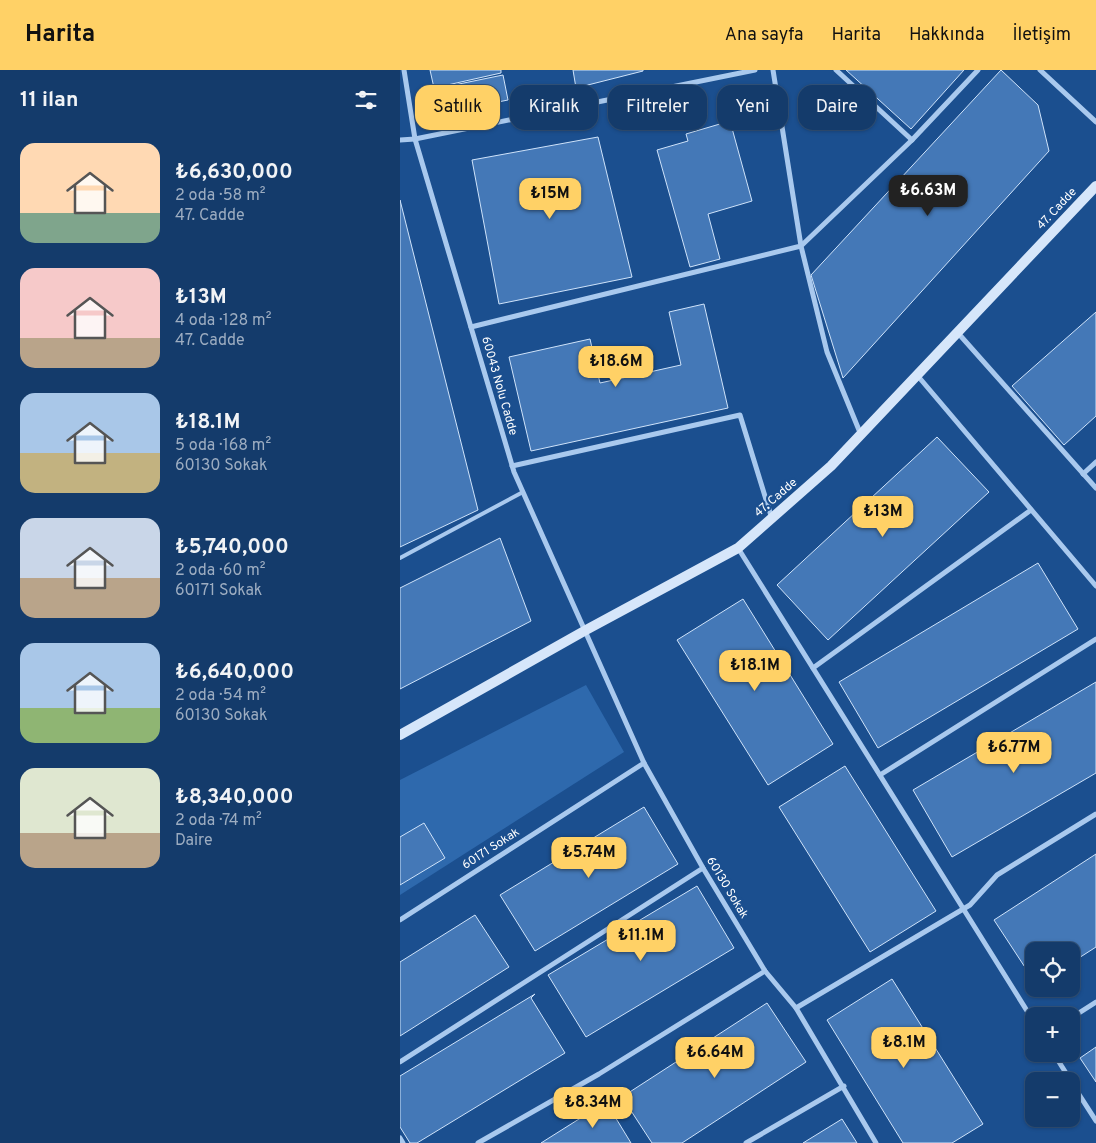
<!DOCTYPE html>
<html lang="tr">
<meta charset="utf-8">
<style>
body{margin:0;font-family:Overpass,sans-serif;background:#1d4271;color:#f1f3f6;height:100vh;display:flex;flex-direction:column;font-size:19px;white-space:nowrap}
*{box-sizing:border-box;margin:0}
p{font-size:16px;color:#9dadc1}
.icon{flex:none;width:28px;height:28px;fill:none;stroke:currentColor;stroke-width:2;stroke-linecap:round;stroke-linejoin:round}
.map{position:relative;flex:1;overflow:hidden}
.details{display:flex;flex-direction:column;background:#143b6b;width:400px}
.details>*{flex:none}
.guide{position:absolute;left:15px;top:15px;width:475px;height:45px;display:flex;gap:10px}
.fabs{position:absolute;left:625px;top:872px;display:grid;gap:10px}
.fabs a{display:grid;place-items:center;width:55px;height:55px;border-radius:10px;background:#143b6b;box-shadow:0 1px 4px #0004,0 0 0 1px #33557e;font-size:25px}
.price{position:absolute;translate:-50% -42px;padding:0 11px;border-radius:10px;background:#ffd166;color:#111;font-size:16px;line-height:32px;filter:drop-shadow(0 1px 2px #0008)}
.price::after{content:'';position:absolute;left:50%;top:30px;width:15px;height:11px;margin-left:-8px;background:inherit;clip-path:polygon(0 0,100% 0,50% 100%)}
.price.current{background:#222;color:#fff}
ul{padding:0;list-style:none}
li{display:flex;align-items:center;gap:15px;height:125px;padding:0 20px}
li span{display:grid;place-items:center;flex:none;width:140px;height:100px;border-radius:15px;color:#555}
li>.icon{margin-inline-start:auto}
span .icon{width:60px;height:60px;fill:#fffc;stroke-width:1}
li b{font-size:21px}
h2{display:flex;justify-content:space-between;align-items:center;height:60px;padding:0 20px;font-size:21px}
.pill{padding:0 18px;border-radius:15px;background:#143b6b;box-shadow:0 1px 4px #0004,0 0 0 1px #33557e;font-size:18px;line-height:45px}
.pill.current{background:#ffd166;color:#111}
header{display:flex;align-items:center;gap:30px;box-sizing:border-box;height:70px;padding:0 25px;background:#ffd166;color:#111}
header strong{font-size:24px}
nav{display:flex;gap:28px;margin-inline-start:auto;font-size:18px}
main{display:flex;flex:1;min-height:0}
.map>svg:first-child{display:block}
.green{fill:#2e69ad}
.building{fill:#4478b7;stroke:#cfe3fa}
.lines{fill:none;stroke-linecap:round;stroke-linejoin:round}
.lane{stroke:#a9c9ee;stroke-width:4}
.street{stroke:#a9c9ee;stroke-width:5}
.secondary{stroke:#d6e6fa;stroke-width:10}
.labels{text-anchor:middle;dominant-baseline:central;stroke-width:4.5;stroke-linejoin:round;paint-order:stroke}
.street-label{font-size:12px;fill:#fff;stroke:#1b4f8f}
</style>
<header>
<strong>Harita</strong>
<nav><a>Ana sayfa</a><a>Harita</a><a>Hakkında</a><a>İletişim</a></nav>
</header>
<main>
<section class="details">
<h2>11 ilan<svg class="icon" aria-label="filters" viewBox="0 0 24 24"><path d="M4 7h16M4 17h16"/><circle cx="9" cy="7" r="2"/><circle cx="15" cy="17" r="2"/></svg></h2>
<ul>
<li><span style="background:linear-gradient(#ffd9b3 70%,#7fa58c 0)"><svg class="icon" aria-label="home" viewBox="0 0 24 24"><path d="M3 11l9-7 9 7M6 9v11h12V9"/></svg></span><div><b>₺6,630,000</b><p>2 oda · 58 m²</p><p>47. Cadde</p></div></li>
<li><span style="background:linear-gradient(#f6c9c9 70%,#b9a48a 0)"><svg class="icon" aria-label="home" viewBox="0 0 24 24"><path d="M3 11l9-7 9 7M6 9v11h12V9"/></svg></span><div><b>₺13M</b><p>4 oda · 128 m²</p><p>47. Cadde</p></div></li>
<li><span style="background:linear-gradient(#a9c7e8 60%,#c2b280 0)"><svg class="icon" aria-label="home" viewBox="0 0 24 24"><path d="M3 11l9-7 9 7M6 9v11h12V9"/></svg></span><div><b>₺18.1M</b><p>5 oda · 168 m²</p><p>60130 Sokak</p></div></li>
<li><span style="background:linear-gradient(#c9d6e8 60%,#b9a48a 0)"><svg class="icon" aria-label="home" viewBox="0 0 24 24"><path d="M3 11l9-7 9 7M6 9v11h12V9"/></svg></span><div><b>₺5,740,000</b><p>2 oda · 60 m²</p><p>60171 Sokak</p></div></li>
<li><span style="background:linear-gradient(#a9c7e8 65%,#8fb573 0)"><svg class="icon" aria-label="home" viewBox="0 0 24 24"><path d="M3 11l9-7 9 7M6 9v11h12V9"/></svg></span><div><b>₺6,640,000</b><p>2 oda · 54 m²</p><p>60130 Sokak</p></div></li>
<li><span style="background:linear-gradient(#dfe7d0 65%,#b9a48a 0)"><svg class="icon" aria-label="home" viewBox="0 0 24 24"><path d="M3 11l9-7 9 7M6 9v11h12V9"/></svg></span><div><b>₺8,340,000</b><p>2 oda · 74 m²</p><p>Daire</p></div></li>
</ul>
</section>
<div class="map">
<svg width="696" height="1073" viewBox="0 0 696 1073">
<rect width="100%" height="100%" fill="#1b4f8f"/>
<!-- green -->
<polygon class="green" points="186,615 224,682 0,825 0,710"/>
<!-- building -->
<g class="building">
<polygon points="30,0 101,0 101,3 34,18"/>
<polygon points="173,0 243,0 243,1 176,18"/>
<polygon points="446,0 564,0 511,59"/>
<polygon points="601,0 638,35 649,81 443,308 411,205"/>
<polygon points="103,5 108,30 63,39 61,33 49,35 47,23 56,22 54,15"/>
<polygon points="330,51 352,131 308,144 320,189 290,197 257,80 288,71 286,64"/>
<polygon points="198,67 232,207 99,234 72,90"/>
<polygon points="0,130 78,440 0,477"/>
<polygon points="304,234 328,338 131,381 109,287 190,269 200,313 281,295 269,242"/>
<polygon points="696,242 696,346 664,375 612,316"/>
<polygon points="537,367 589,422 428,570 377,515"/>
<polygon points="100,468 131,551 0,619 0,518"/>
<polygon points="638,493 678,559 478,678 439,612"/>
<polygon points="343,529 433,674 368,715 277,570"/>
<polygon points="696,612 696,703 552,787 513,720"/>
<polygon points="445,696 536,841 470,882 379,737"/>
<polygon points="244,737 278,794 135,881 100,825"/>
<polygon points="24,753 45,788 0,815 0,767"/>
<polygon points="696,784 696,877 671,893 671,881 634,881 634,911 594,850"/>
<polygon points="297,816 334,878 186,967 148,905"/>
<polygon points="75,845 109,897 0,966 0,892"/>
<polygon points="492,909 583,1054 552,1073 503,1073 427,950"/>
<polygon points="135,924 131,928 165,983 17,1073 10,1073 0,1057 0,1006"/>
<polygon points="367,933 406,992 282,1073 252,1073 222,1027"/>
<polygon points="696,977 696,1012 680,988"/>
<polygon points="206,1032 231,1073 141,1073"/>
<polygon points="442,1049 457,1073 403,1073"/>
</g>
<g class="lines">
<!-- lane -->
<polyline class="lane" points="0,488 123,422"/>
<!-- street -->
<g class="street">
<polyline points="4,0 15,69 114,402 244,693 303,798 365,901 396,938 476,1073"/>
<polyline points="436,0 512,70"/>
<polyline points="640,0 696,52"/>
<polyline points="0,70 15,69 355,0"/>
<polyline points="71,257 401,176 373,0"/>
<polyline points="558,263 696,418"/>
<polyline points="517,305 696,516"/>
<polyline points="461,365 427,282 401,176 512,70 578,0"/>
<polyline points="112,396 340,345 372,449"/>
<polyline points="683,404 696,392"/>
<polyline points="338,478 634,952"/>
<polyline points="413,598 631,440"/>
<polyline points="480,705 696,569"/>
<polyline points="0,850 244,693"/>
<polyline points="396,938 570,835 597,805 696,744"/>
<polyline points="671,948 696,932"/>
<polyline points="654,984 671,1011"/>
<polyline points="0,992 303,798"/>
<polyline points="671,1012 696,1051"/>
<polyline points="0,1068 3,1073"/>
<polyline points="78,1073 199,1004 365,901"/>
<polyline points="346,1073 444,1016"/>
</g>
<!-- secondary -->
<polyline class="secondary" points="0,665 186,560 338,478 431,396 696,116"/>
</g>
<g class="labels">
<!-- street labels -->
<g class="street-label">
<text transform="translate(657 139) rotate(-47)">47. Cadde</text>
<text transform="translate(99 316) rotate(74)">60043 Nolu Cadde</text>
<text transform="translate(376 428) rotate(-41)">47. Cadde</text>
<text transform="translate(91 779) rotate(-33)">60171 Sokak</text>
<text transform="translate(327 818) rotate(59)">60130 Sokak</text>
</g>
</g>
</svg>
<div class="fabs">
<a><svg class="icon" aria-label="locate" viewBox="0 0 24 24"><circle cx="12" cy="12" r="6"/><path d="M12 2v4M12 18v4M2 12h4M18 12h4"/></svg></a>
<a>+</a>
<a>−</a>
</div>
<b class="price current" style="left:528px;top:147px">₺6.63M</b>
<b class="price" style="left:150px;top:150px">₺15M</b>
<b class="price" style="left:216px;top:318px">₺18.6M</b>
<b class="price" style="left:483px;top:468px">₺13M</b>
<b class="price" style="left:355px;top:622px">₺18.1M</b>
<b class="price" style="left:614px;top:704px">₺6.77M</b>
<b class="price" style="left:189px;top:809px">₺5.74M</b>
<b class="price" style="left:241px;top:892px">₺11.1M</b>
<b class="price" style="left:504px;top:999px">₺8.1M</b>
<b class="price" style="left:315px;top:1009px">₺6.64M</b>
<b class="price" style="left:193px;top:1059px">₺8.34M</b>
<div class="guide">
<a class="pill current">Satılık</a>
<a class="pill">Kiralık</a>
<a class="pill">Filtreler</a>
<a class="pill">Yeni</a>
<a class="pill">Daire</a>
</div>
</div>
</main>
